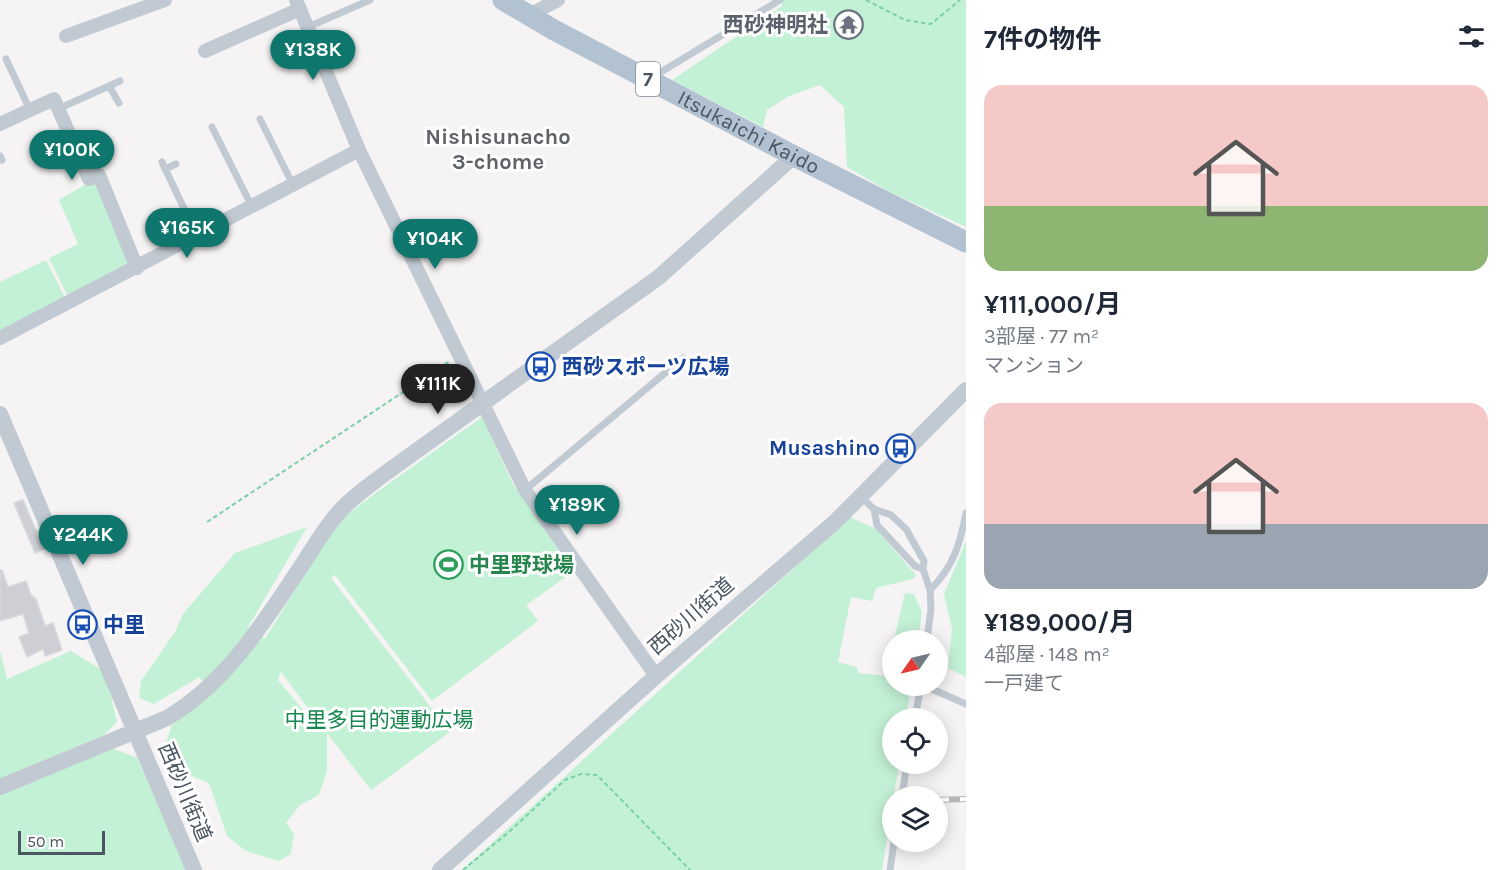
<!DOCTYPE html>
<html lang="ja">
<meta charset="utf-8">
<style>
body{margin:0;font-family:Karla,"Noto Sans JP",sans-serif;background:#f6f6f7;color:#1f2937;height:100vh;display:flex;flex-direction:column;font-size:22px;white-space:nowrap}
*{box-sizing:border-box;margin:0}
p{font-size:20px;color:#747a83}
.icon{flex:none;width:33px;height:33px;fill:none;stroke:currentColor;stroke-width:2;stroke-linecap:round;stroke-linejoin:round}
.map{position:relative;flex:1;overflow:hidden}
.drawer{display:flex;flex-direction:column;background:#fff;width:540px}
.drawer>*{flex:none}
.needle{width:39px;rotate:236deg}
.fabs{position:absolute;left:882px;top:630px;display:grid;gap:12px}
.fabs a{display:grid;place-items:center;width:66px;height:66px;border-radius:50%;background:#fff;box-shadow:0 3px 15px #0003;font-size:30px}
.scale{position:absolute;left:18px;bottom:15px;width:87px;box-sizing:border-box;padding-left:6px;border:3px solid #4a5661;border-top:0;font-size:16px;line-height:21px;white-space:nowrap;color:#4a5661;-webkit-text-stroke:4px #fff;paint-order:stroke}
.price{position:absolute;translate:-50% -51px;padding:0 14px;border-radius:21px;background:#0f766e;color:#fff;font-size:20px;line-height:39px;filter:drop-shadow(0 2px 3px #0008)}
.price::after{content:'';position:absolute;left:50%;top:36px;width:18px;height:14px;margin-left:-9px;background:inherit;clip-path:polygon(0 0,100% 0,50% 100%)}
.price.selected{background:#222;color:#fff}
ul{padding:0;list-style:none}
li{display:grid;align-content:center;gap:12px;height:318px;padding:0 18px}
li span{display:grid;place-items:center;height:186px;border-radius:18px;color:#555}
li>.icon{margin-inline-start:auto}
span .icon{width:108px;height:108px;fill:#fffc;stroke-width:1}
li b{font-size:26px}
h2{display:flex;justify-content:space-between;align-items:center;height:72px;padding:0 18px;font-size:26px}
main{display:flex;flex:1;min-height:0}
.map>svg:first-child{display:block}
.green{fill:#c3f1d5;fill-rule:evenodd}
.building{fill:#cdcfd5;stroke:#d7d9de;stroke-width:1.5}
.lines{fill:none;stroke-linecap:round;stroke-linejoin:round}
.path{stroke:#7ad0a6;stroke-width:2;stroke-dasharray:4.5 3;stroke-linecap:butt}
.service{stroke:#c1cad2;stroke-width:7}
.minor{stroke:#c1cad2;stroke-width:14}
.tertiary{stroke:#c1cad2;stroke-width:16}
.primary{stroke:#b3c2d1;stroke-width:21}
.rail-casing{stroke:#b5b8bd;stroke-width:6}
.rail{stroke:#fff;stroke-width:4;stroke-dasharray:11;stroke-linecap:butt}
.labels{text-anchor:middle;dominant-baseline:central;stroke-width:6;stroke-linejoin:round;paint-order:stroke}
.shield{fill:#fff;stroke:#808990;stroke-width:1.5}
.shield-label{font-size:20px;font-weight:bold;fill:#4a5661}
.worship-label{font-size:21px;font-weight:bold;fill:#5b616d;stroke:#fff;text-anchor:end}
.street-label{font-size:21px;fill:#4a5661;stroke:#fff}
.transit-label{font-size:21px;font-weight:bold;fill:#164399;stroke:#fff;text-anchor:start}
.leisure-label{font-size:21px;font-weight:bold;fill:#27864d;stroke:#fff;text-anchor:start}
.park-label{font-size:21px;fill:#17864f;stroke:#fff}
.neighbourhood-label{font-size:22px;font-weight:bold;fill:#5f6368;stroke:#fff}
</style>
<main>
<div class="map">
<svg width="966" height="870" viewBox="0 0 966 870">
<rect width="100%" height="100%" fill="#f5f3f3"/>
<!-- green -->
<g class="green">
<polygon points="781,0 966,0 966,227 890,192 847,167 844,107 820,85 789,96 767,110 763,127 672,80 782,6"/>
<polygon points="96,178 131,264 68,297 49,258 78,244 59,200"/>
<polygon points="46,260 65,298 0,331 0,282"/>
<path d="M482 417 513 484 573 572 526 605 538 621 432 701 335 575 331 578 450 732 371 790 327 733V770L319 795 300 805 286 823 294 834 291 854 279 861 246 851 227 836 209 783 182 772 166 742 172 725 212 693 199 677 154 704 139 698 141 681 175 632 183 614 235 553 307 527 248 627 265 639 336 523 373 495ZM281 672 323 728 304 711 278 680Z"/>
<polygon points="850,517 876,529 916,575 913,579 876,588 872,601 851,597 838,662 857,667 858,673 886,676 892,649 892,686 911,686 906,718 892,718 892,764 899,764 882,870 462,870"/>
<polygon points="966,541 966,677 948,668 952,629 944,594"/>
<polygon points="905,593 914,594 922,612 918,640 894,640"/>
<polygon points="0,651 7,679 71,651 105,672 117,722 104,735 0,779"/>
<polygon points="112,748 137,758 187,870 0,870 0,795"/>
</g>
<!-- building -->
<g class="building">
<polygon points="23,500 44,549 35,553 14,503"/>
<polygon points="0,570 2,570 8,587 26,581 31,595 36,599 45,626 53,623 62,650 45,656 43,649 27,657 19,637 29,633 23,614 0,621"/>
</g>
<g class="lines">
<!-- path -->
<g class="path">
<polyline points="866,0 905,20 931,24 960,0"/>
<polyline points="207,522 450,361"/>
<polyline points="463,870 510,831 565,780 581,774 597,775 690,870"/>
</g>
<!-- service -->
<g class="service">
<polyline points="308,27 370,0"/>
<polyline points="6,59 30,110"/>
<polyline points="651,78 780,0"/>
<polyline points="109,86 119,103"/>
<polyline points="58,109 120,81"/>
<polyline points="260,119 293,185"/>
<polyline points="212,127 252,207"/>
<polyline points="0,156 2,160"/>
<polyline points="162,162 197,236"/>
<polyline points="165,169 176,164"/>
<polyline points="525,490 683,358"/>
<polyline points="861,497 874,509 891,515 906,529 924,561 923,569 930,590 931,609 927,640"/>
<polyline points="874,509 877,525 915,566 923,569"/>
<path d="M930 590C953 567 960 545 966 513"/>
<polyline points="925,686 966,704"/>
<polyline points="915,718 921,686"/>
<polyline points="902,796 907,764"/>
<polyline points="890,870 894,842"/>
</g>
<!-- minor -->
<g class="minor">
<polyline points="296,0 359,150 525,490 656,676"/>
<polyline points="529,15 558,0"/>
<polyline points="66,36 165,0"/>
<polyline points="205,51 300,9"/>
<polyline points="0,124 54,99 89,179 99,175 137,268"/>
<polyline points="0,338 359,150"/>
</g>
<!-- tertiary -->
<g class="tertiary">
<polyline points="0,414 194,870"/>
<path d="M0 787 167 718C229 681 265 620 304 562 315 545 325 528 338 513 352 497 370 485 387 472L659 277 794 156"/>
<polyline points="440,870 656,676 836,521 966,390"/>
</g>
<!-- primary -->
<path class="primary" id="s1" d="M503 0 554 30 794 156 966 242"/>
<defs>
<polyline id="rail" points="938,800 966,799"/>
</defs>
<!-- rail casing -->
<use href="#rail" class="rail-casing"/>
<!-- rail -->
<use href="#rail" class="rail"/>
</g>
<!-- icons -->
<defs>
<symbol id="temple-ring" viewBox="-11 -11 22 22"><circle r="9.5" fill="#fff" stroke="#6b7280" stroke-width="1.5"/><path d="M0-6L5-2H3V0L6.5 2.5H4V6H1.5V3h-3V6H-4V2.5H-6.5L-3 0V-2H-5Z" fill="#6b7280"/></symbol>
<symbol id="bus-ring" viewBox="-11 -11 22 22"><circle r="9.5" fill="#fff" stroke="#1a4fb4" stroke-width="1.5"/><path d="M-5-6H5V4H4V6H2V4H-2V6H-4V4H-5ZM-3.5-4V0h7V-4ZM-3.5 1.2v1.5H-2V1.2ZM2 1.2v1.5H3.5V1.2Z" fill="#1a4fb4"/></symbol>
<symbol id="stadium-ring" viewBox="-11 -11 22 22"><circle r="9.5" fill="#fff" stroke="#2e9e5b" stroke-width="1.5"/><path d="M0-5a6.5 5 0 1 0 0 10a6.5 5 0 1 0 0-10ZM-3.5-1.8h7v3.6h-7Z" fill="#2e9e5b"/></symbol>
</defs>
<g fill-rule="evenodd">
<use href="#temple-ring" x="832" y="8" width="33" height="33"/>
<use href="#bus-ring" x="524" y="350" width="33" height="33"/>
<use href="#bus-ring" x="884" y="432" width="33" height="33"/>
<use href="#stadium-ring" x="432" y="548" width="33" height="33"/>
<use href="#bus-ring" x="66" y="608" width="33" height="33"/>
</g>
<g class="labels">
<!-- shield labels -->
<rect class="shield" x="636" y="62" width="24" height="34" rx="4.5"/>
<g class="shield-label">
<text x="648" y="79">7</text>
</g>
<!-- worship labels -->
<g class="worship-label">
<text x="828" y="25">西砂神明社</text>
</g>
<!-- street labels -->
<g class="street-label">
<text stroke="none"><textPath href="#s1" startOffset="279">Itsukaichi Kaido</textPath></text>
<text transform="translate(691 616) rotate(-41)">西砂川街道</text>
<text transform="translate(185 792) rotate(67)">西砂川街道</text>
</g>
<!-- transit labels -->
<g class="transit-label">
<text x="562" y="367">西砂スポーツ広場</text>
<text x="880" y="448" text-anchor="end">Musashino</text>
<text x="103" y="625">中里</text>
</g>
<!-- leisure labels -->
<g class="leisure-label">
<text x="469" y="565">中里野球場</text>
</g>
<!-- park labels -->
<g class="park-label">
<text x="379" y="720">中里多目的運動広場</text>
</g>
<!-- neighbourhood labels -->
<g class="neighbourhood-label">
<text x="498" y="137">Nishisunacho<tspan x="498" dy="25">3-chome</tspan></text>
</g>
</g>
</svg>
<div class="fabs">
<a><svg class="needle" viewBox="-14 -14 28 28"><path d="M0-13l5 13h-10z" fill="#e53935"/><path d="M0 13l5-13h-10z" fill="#747a83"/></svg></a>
<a><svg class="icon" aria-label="locate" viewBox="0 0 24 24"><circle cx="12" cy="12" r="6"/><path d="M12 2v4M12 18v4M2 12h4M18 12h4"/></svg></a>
<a><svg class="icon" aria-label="layers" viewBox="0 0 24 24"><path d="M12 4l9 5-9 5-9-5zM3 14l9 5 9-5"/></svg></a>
</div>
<div class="scale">50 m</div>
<b class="price" style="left:313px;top:81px">¥138K</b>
<b class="price" style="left:72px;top:181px">¥100K</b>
<b class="price" style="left:187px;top:259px">¥165K</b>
<b class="price" style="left:435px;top:270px">¥104K</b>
<b class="price selected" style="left:438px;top:415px">¥111K</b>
<b class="price" style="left:577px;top:536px">¥189K</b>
<b class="price" style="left:83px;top:566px">¥244K</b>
</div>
<section class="drawer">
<h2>7件の物件<svg class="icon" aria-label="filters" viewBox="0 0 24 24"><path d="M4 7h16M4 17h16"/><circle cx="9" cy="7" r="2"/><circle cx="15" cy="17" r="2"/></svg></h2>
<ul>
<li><span style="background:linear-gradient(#f6c9c9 65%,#8fb573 0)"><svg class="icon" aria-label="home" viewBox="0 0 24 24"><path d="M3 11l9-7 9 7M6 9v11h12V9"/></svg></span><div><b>¥111,000/月</b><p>3部屋 · 77 m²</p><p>マンション</p></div></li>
<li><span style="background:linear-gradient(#f6c9c9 65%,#9aa5b1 0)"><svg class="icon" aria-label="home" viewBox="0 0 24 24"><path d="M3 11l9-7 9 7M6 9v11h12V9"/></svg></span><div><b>¥189,000/月</b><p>4部屋 · 148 m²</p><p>一戸建て</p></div></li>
</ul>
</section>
</main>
